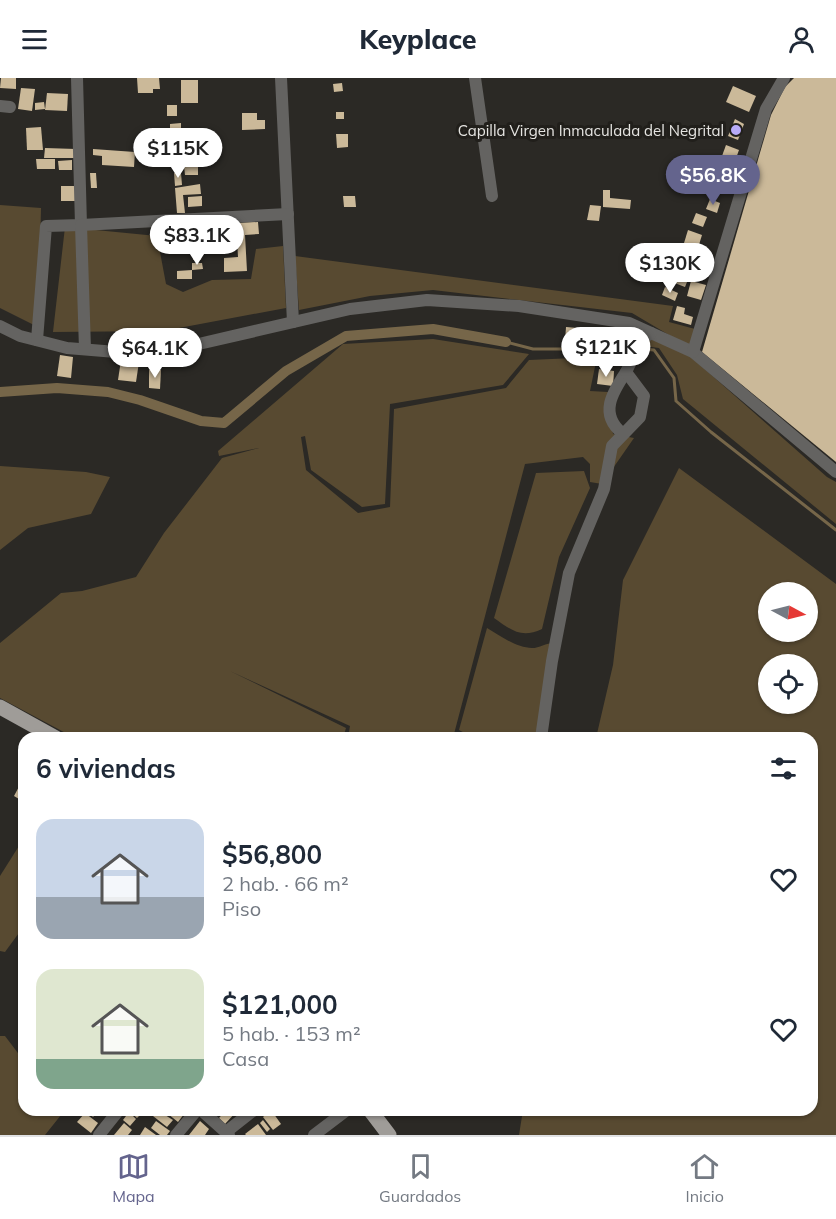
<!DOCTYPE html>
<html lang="es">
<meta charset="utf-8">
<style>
body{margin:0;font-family:Mulish,sans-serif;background:#f6f6f7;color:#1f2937;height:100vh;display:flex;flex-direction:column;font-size:22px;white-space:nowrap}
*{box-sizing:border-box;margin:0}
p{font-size:20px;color:#747a83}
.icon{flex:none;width:33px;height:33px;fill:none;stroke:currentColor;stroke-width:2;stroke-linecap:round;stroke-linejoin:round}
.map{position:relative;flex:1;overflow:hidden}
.side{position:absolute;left:18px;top:654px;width:800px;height:384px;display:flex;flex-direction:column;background:#fff;border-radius:18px;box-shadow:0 2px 4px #0004}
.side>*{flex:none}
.needle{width:39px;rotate:97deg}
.fabs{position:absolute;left:758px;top:504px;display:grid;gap:12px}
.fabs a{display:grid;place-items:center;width:60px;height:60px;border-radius:50%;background:#fff;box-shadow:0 2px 4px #0004;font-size:30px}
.price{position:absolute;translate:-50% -51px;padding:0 14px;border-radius:21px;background:#fff;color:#222;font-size:20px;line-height:39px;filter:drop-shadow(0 2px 3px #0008)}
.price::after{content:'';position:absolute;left:50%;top:36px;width:18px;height:14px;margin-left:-9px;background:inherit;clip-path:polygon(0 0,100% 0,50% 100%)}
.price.on{background:#64648d;color:#fff}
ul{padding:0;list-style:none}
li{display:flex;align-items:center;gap:18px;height:150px;padding:0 18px}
li span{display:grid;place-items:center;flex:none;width:168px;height:120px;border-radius:18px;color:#555}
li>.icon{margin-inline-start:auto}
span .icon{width:72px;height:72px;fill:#fffc;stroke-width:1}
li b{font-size:26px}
h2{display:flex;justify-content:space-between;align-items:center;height:72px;padding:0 18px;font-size:26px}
header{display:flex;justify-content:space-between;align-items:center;height:78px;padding:0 18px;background:#fff;font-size:27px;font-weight:800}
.dock{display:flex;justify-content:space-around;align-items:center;height:84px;border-top:2px solid #e0e1e3;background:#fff;font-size:16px;color:#747a83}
.dock a{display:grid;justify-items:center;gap:3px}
.dock .on{color:#64648d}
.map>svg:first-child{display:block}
.green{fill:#584a31;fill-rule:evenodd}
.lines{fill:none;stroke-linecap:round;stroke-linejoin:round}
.stream{stroke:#766649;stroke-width:3}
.canal{stroke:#766649;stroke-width:10}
.building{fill:#cbb999}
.minor{stroke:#646361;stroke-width:12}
.major{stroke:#9f9c98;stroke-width:15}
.poi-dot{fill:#b8abf7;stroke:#211f1b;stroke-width:2}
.labels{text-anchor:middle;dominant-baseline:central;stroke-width:6;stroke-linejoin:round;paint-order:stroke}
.poi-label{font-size:15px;fill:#e5e4e1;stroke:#211f1b;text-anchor:end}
</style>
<header><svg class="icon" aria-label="menu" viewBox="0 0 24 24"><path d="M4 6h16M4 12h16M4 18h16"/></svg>Keyplace<svg class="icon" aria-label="person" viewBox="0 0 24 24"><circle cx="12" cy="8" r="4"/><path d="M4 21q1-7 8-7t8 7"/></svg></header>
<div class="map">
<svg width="836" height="1057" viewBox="0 0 836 1057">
<rect width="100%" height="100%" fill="#2b2925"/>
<!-- green -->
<g class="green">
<polygon points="0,127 41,130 38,249 0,230"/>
<polygon points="65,149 157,158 166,206 183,214 212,202 251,201 256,171 283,168 286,230 163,253 53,254"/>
<polygon points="295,178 673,228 669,244 695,251 691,270 632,235 433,212 370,218 299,232"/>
<polygon points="653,257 691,279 827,399 836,404 836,446 683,321 677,297 659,270 644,268"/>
<polygon points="433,261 529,276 503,307 390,326 385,426 362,429 311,392 305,358 301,359 306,392 358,435 390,429 394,331 506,310 529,282 597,279 590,313 608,314 613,356 634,360 602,406 590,404 590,386 583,379 525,386 454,656 461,660 348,660 350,648 230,593 346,650 343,660 75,660 0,620 0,565 61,515 82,513 136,499 164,455 222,380 259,370 219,378 218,373 343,266"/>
<polygon points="0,388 86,394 110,399 91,436 28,450 0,472"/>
<path d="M679 390 836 506V1057H519L523 1032H812V660H596L613 587 623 502ZM768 514H807V554H768ZM768 586H807V626H768Z"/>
<path d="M584 393 590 410 559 479 542 551C521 561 511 552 494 540L536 395Z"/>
<path d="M487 550C500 558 517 570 532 570 540 570 547 564 556 565L538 660H474L459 652Z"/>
<polygon points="24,760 24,848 5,874 0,873 0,798"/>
<polygon points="0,958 5,958 24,983 24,1032 65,1032 45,1057 0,1057"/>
</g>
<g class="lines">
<!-- stream -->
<g class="stream">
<polyline points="506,264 533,271 632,271"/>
<polyline points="642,271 654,272 674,300 676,323 711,354 836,452"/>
</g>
<!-- canal -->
<polyline class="canal" points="0,314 57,310 108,314 140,322 201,343 224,345 286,293 346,258 433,251 506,264"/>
</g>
<!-- building -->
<g class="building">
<polygon points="1,0 16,0 16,11 0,10"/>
<polygon points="137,0 159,0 160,11 153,11 153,15 138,15"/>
<polygon points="794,0 836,0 836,384 702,274 771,37 785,9"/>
<rect x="181" y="2" width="17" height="23"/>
<polygon points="342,5 343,13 334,14 333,6"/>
<polygon points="733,8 756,18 749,34 726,24"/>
<polygon points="21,10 35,11 32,33 18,31"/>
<polygon points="47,15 68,16 67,33 45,32"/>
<polygon points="44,24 45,31 35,32 35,25"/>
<rect x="167" y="27" width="10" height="11"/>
<rect x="336" y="34" width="8" height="7"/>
<polygon points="242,35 257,35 257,42 265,42 265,51 242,52"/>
<polygon points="735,41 744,46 738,62 728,58"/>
<polygon points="181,45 181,53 170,54 170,46"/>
<polygon points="41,49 43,72 27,72 26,50"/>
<polygon points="179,55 180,67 171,68 170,56"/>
<polygon points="336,56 348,56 348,69 337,70"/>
<polygon points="726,67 739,72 735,83 722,78"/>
<polygon points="45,70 76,71 76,80 44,80"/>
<polygon points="93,71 135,74 134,89 102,87 102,78 93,77"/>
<polygon points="172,80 181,81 183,92 175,92"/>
<polygon points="36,81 55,81 55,91 37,91"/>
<polygon points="72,82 72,92 59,92 58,83"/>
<polygon points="723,82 729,85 727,88 733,91 728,102 716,97"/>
<polygon points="198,87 198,97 185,97 184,88"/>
<polygon points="90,95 96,95 97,110 91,110"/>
<polygon points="174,95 181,95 182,107 175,108"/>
<polygon points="200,106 201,116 183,117 185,135 177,135 175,110"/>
<rect x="61" y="108" width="15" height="15"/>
<polygon points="603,112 610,112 610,120 631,122 630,131 603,129"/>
<polygon points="202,118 202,128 188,129 188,119"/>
<polygon points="343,118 355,118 356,129 344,129"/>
<polygon points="710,121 720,125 717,135 706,131"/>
<polygon points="590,127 601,128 599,143 587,142"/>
<polygon points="696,135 707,139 703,149 692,145"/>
<polygon points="258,144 259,156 245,157 247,193 224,194 224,180 238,179 236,145"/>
<polygon points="688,152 702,157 698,170 684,165"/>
<polygon points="167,156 173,157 172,163 166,162"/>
<polygon points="195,161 211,162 210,167 194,167"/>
<polygon points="681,167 692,172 688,182 677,178"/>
<polygon points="194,171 202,172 201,182 193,182"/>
<polygon points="192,185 202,185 203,191 192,192"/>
<polygon points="192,192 192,201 177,201 177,193"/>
<polygon points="675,194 689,199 685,209 672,204"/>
<polygon points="691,203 706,207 701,222 687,218"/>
<polygon points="665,209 678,215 675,223 662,217"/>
<polygon points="677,228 685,230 684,236 693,239 691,247 673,242"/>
<polygon points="566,249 578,250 577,264 565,263"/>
<polygon points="590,250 604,252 601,267 588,265"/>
<polygon points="60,277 73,279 71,300 57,298"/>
<polygon points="121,282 139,284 136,304 118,302"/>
<polygon points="599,291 614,293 613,308 597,306"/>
<polygon points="149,292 161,292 160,311 149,310"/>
<polygon points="22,703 24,704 24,724 14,718"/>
<polygon points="87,1032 94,1032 97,1034 93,1039"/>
<polygon points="128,1032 145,1032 137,1040"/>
<polygon points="157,1032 173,1042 167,1049 153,1038"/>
<polygon points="163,1032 187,1032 178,1044"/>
<polygon points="226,1032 236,1034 225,1046 219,1040"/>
<polygon points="271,1032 281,1046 273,1052 263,1039"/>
<polygon points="273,1032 285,1032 277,1038"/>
<polygon points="129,1034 136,1041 130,1048 123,1042"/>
<polygon points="85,1035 98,1045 91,1055 77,1044"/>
<polygon points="263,1042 270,1051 267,1054 260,1045"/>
<polygon points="156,1043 170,1053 167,1057 160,1057 151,1050"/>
<polygon points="200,1043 209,1051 205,1057 189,1057"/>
<polygon points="124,1045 132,1052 128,1057 114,1057"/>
<polygon points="258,1046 266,1057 246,1057 245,1056"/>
<polygon points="145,1049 156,1057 140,1057"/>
</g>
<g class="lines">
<!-- minor -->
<g class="minor">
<polyline points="281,0 293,244"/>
<polyline points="475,0 492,118"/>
<polyline points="0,28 10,29"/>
<polyline points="0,248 20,258 67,270 116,274 190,268 350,231 427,222 519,228 629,245 693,274 836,394"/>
<polyline points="37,262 46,148 81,147 77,0"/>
<polyline points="85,271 81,147 288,136"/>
<polyline points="693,274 766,31 784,0"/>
<path d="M622 355C599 336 612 315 626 294"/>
<polyline points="541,660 552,583 569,495 604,411 612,368 640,339 644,318 626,294 642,261 651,255"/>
<polyline points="201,1032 229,1057"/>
<polyline points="226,1054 254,1032"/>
<polyline points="99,1057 119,1032"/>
<polyline points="176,1057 197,1032"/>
<polyline points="314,1057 347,1032"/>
</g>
<!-- major -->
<g class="major">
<polyline points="0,629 56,660"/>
<polyline points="370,1032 389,1057"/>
</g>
</g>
<!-- markers -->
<circle class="poi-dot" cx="736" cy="52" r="6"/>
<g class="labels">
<!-- poi labels -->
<g class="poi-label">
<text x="724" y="52">Capilla Virgen Inmaculada del Negrital</text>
</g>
</g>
</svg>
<div class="fabs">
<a><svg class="needle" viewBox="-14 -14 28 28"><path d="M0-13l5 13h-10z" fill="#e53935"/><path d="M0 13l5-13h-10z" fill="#747a83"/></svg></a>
<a><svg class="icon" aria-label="locate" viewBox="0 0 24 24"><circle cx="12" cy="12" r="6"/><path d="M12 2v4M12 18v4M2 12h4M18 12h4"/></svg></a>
</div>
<b class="price" style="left:178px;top:101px">$115K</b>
<b class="price on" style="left:713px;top:128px">$56.8K</b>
<b class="price" style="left:197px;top:188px">$83.1K</b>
<b class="price" style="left:670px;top:216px">$130K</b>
<b class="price" style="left:606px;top:300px">$121K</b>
<b class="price" style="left:155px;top:301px">$64.1K</b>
<section class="side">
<h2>6 viviendas<svg class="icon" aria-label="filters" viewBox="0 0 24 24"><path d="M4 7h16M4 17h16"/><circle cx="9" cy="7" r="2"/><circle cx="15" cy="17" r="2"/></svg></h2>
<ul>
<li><span style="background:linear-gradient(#c9d6e8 65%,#9aa5b1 0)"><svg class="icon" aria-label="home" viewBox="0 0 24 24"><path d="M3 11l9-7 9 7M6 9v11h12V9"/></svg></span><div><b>$56,800</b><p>2 hab. · 66 m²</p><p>Piso</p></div><svg class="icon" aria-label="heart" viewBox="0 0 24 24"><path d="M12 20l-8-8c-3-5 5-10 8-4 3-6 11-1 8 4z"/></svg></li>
<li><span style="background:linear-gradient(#dfe7d0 75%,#7fa58c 0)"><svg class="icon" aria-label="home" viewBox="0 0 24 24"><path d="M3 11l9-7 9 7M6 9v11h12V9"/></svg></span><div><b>$121,000</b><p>5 hab. · 153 m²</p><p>Casa</p></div><svg class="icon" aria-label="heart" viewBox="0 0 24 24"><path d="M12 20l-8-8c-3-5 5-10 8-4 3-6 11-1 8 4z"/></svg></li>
</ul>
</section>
</div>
<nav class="dock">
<a class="on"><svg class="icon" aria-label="map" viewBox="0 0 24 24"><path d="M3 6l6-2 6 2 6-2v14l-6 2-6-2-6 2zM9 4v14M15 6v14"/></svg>Mapa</a>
<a><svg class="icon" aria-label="saved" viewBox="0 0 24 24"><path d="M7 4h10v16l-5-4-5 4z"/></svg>Guardados</a>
<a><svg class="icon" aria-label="home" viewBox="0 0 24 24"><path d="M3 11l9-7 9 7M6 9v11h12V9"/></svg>Inicio</a>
</nav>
